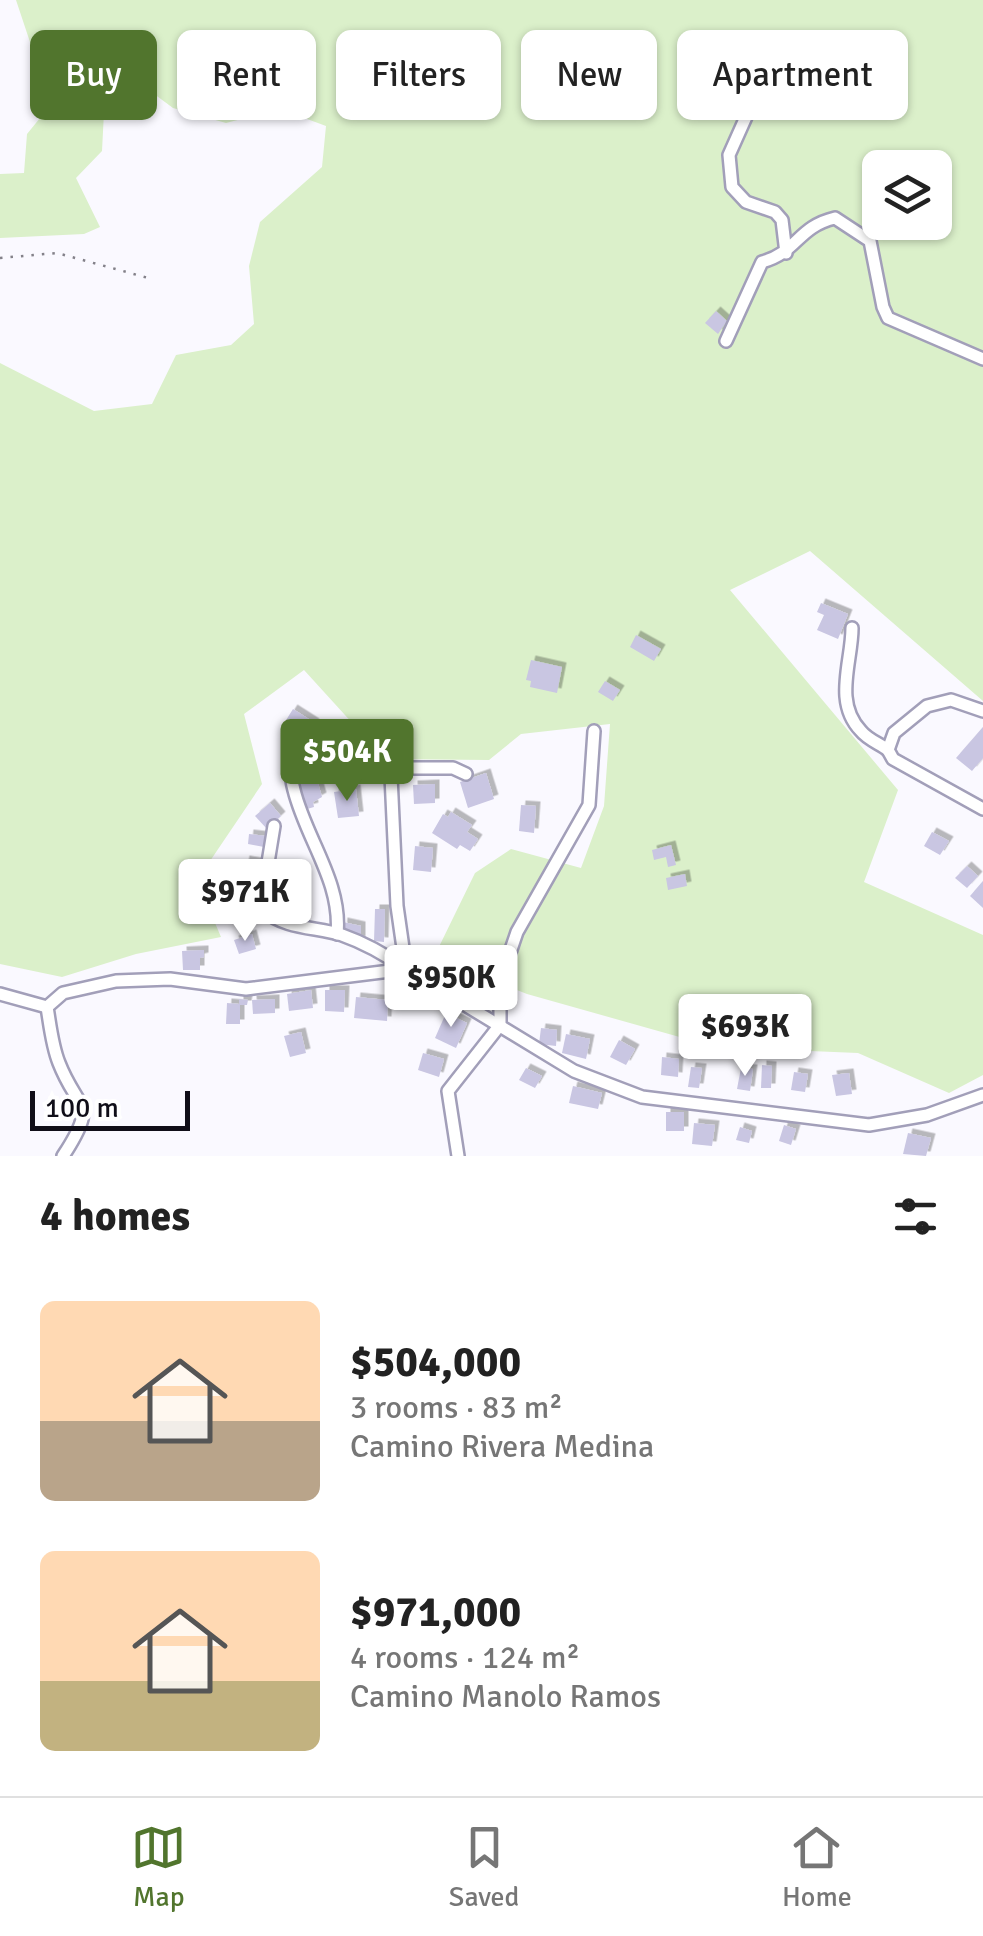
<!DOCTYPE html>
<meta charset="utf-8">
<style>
body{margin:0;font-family:Signika,sans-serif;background:#f6f6f6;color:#222;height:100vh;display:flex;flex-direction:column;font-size:38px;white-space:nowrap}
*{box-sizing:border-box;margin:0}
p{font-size:32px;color:#767676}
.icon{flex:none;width:55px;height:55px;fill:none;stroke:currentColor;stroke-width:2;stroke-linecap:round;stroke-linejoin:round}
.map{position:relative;height:1156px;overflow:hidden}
.sheet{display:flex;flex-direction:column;background:#fff;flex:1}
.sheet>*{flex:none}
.top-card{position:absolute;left:30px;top:30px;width:925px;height:90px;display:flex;gap:20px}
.buttons{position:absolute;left:862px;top:150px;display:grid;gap:20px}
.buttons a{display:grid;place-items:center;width:90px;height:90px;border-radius:15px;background:#fff;box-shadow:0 2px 8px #0004;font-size:50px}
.scale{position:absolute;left:30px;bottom:25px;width:160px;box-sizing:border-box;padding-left:10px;border:5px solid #100e18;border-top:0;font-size:28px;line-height:35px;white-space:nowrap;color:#100e18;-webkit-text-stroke:8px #fff;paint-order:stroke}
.price{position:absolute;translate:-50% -85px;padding:0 22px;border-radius:10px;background:#fff;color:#222;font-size:32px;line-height:65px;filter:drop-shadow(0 2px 5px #0008)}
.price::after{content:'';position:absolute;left:50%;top:60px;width:30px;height:22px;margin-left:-15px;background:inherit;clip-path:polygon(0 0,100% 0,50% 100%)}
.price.on{background:#51752d;color:#fff}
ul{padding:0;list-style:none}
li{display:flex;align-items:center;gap:30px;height:250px;padding:0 40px}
li span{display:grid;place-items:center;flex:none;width:280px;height:200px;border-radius:15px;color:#555}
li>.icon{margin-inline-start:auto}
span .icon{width:120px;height:120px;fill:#fffc;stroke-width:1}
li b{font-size:42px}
h2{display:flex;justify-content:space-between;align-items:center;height:120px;padding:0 40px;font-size:42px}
.pill{padding:0 35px;border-radius:15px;background:#fff;box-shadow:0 2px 8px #0004;font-size:35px;line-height:90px}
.pill.on{background:#51752d;color:#fff}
.menu{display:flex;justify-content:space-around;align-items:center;height:140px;border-top:2px solid #e0e0e0;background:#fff;font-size:28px;color:#767676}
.menu a{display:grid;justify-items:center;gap:5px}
.menu .on{color:#51752d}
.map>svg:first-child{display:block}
.green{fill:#dbf0ca;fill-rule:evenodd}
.building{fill:#c9c6e2;filter:url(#shadow)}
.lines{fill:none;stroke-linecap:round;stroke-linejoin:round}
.minor-casing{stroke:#a29fb9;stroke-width:16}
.path{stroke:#838189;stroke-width:2.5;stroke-dasharray:2.5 8;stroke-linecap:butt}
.minor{stroke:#fff;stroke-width:11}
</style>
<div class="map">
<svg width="983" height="1156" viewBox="0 0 983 1156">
<defs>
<filter id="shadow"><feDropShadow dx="4.5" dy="-4.5" stdDeviation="0" flood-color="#0004"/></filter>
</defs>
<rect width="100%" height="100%" fill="#faf9ff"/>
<!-- green -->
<path class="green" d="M16 0H983V701L810 551 730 590 898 790 864 882 983 935V1075L949 1093 858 1053 715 1047 527 994 434 957 475 873 511 849 581 868 604 806 610 724 521 734 489 760 385 759 304 670 244 714 262 784 208 864 207 904 221 937 136 954 62 977 0 964V363L94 411 152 404 176 355 231 345 254 324 249 266 260 222 322 167 326 126 280 109 226 123 173 108 142 85 104 112 102 151 76 178 100 227 84 234 0 238V174L24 173 27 134 49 107 62 77 30 42ZM880 168H935V222H880Z"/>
<!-- building -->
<g class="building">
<polygon points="716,311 727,321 718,334 705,323"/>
<polygon points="821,603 848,614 838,639 817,630 824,615 817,612"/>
<polygon points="636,635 661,649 654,661 630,647"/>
<polygon points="531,660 562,667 557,693 530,687 531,681 526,680"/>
<polygon points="605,681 620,690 613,701 598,692"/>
<polygon points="293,709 315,723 304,739 283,725"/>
<polygon points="983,727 983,758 972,771 956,758"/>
<polygon points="486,773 494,799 468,808 460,782"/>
<polygon points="316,776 322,797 313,802 314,807 307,809 299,781"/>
<polygon points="435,784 435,803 414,804 413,785"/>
<polygon points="356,789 359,816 338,818 334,792"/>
<polygon points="270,803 281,816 267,829 255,816"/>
<polygon points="521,805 536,806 534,833 519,831"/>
<polygon points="451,812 472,825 467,832 478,839 470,851 460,845 457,849 432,833 443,814 448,817"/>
<polygon points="932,832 949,841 940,855 924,846"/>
<polygon points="249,834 266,836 264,847 248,844"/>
<polygon points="671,845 676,865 668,867 666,857 654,860 652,850"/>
<polygon points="415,846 433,848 431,872 413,870"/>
<polygon points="245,860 262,863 258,887 241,884"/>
<polygon points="967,866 978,876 967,888 955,878"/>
<polygon points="213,870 232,871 230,888 211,886"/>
<polygon points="685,874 687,886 668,890 666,878"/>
<polygon points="983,881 983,908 970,896"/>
<polygon points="270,882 284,883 280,912 266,910"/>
<polygon points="375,909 385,909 384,942 374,941"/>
<polygon points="343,922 361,926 361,941 342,934"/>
<polygon points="252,934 256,949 239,954 234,940"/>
<polygon points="204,950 204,957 200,958 200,970 183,970 182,951"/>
<polygon points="311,990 313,1008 289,1011 287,994"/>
<polygon points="325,990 345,990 344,1012 325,1011"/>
<polygon points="356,997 388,1000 387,1021 354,1018"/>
<polygon points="239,999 248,1000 247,1005 240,1005 240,1024 226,1024 227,1003 239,1004"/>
<polygon points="275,999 275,1013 253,1014 252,1000"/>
<polygon points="446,1013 467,1023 456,1048 435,1038"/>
<polygon points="541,1028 557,1030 556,1046 539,1044"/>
<polygon points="301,1032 306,1053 290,1057 284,1036"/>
<polygon points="566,1034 590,1039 586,1059 562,1053"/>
<polygon points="619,1040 635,1049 626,1065 610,1057"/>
<polygon points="423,1053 444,1059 439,1077 418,1070"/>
<polygon points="662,1057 679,1059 678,1077 661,1075"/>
<polygon points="762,1065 772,1066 771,1088 761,1088"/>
<polygon points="691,1067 702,1068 699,1088 688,1087"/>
<polygon points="526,1068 542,1076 535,1088 519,1080"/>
<polygon points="741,1068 753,1069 750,1091 737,1089"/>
<polygon points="794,1072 808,1074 805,1092 791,1090"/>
<polygon points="849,1073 852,1094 836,1096 832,1075"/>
<polygon points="573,1086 602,1093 598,1109 569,1103"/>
<rect x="666" y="1112" width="18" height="19"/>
<polygon points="694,1123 715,1125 712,1146 692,1144"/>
<polygon points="784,1125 796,1129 791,1145 779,1141"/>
<polygon points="740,1127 752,1131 749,1143 736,1140"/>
<polygon points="908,1133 931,1138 926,1156 903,1154"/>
</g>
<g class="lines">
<defs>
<g id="minor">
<polyline points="758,90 729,155 732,187 746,202 775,212 782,220 786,253"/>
<path d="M726 341 762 262C798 252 797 227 835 218L870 241 883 307 888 318 983 359"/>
<path d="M852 628C852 662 833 702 861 731 867 739 880 744 888 750"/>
<polyline points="983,711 951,700 927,706 894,733 888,750 893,759 983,809"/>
<path d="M292 735C291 753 289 772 294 790 306 839 342 882 337 934"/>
<path d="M274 826 262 899 265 911C285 929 317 927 342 935 365 943 386 955 406 969"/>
<polyline points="406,969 397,906 391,776 395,769 403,768 453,768 466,774"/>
<polyline points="0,994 47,1007"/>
<path d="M63 1156C99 1101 78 1112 59 1063 52 1046 50 1025 47 1007L63 993 116 981 170 979 246 989 406 969 574 1071 642 1097 869 1125 927 1115 983 1095"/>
<polyline points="458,1156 448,1091 500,1025 500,982 517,932 589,805 594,731"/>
</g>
</defs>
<!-- minor casing -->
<use href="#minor" class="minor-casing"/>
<!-- path -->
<polyline class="path" points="0,258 57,253 152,279"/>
<!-- minor -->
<use href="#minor" class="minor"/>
</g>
</svg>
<div class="buttons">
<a><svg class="icon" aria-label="layers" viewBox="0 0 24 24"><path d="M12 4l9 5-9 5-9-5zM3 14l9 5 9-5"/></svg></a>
</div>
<div class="scale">100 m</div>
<b class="price on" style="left:347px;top:804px">$504K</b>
<b class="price" style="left:245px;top:944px">$971K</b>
<b class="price" style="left:451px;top:1030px">$950K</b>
<b class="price" style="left:745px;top:1079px">$693K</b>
<div class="top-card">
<a class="pill on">Buy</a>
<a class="pill">Rent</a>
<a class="pill">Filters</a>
<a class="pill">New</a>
<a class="pill">Apartment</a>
</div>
</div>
<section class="sheet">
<h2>4 homes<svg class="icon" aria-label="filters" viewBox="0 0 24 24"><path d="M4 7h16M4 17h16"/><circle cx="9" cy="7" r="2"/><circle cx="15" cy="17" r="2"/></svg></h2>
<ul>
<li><span style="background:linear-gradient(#ffd9b3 60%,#b9a48a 0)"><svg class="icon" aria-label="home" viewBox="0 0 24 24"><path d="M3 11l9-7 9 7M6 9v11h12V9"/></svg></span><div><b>$504,000</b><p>3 rooms · 83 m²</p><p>Camino Rivera Medina</p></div></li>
<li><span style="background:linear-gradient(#ffd9b3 65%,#c2b280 0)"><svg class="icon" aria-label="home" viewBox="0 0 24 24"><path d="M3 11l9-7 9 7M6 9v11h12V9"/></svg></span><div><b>$971,000</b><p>4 rooms · 124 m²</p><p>Camino Manolo Ramos</p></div></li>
</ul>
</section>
<nav class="menu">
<a class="on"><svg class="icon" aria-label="map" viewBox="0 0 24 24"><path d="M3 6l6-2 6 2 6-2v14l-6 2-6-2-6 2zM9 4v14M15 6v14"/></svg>Map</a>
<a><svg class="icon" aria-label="saved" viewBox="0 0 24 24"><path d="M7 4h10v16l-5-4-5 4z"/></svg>Saved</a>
<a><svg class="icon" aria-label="home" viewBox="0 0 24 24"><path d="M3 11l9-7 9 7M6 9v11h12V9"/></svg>Home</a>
</nav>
